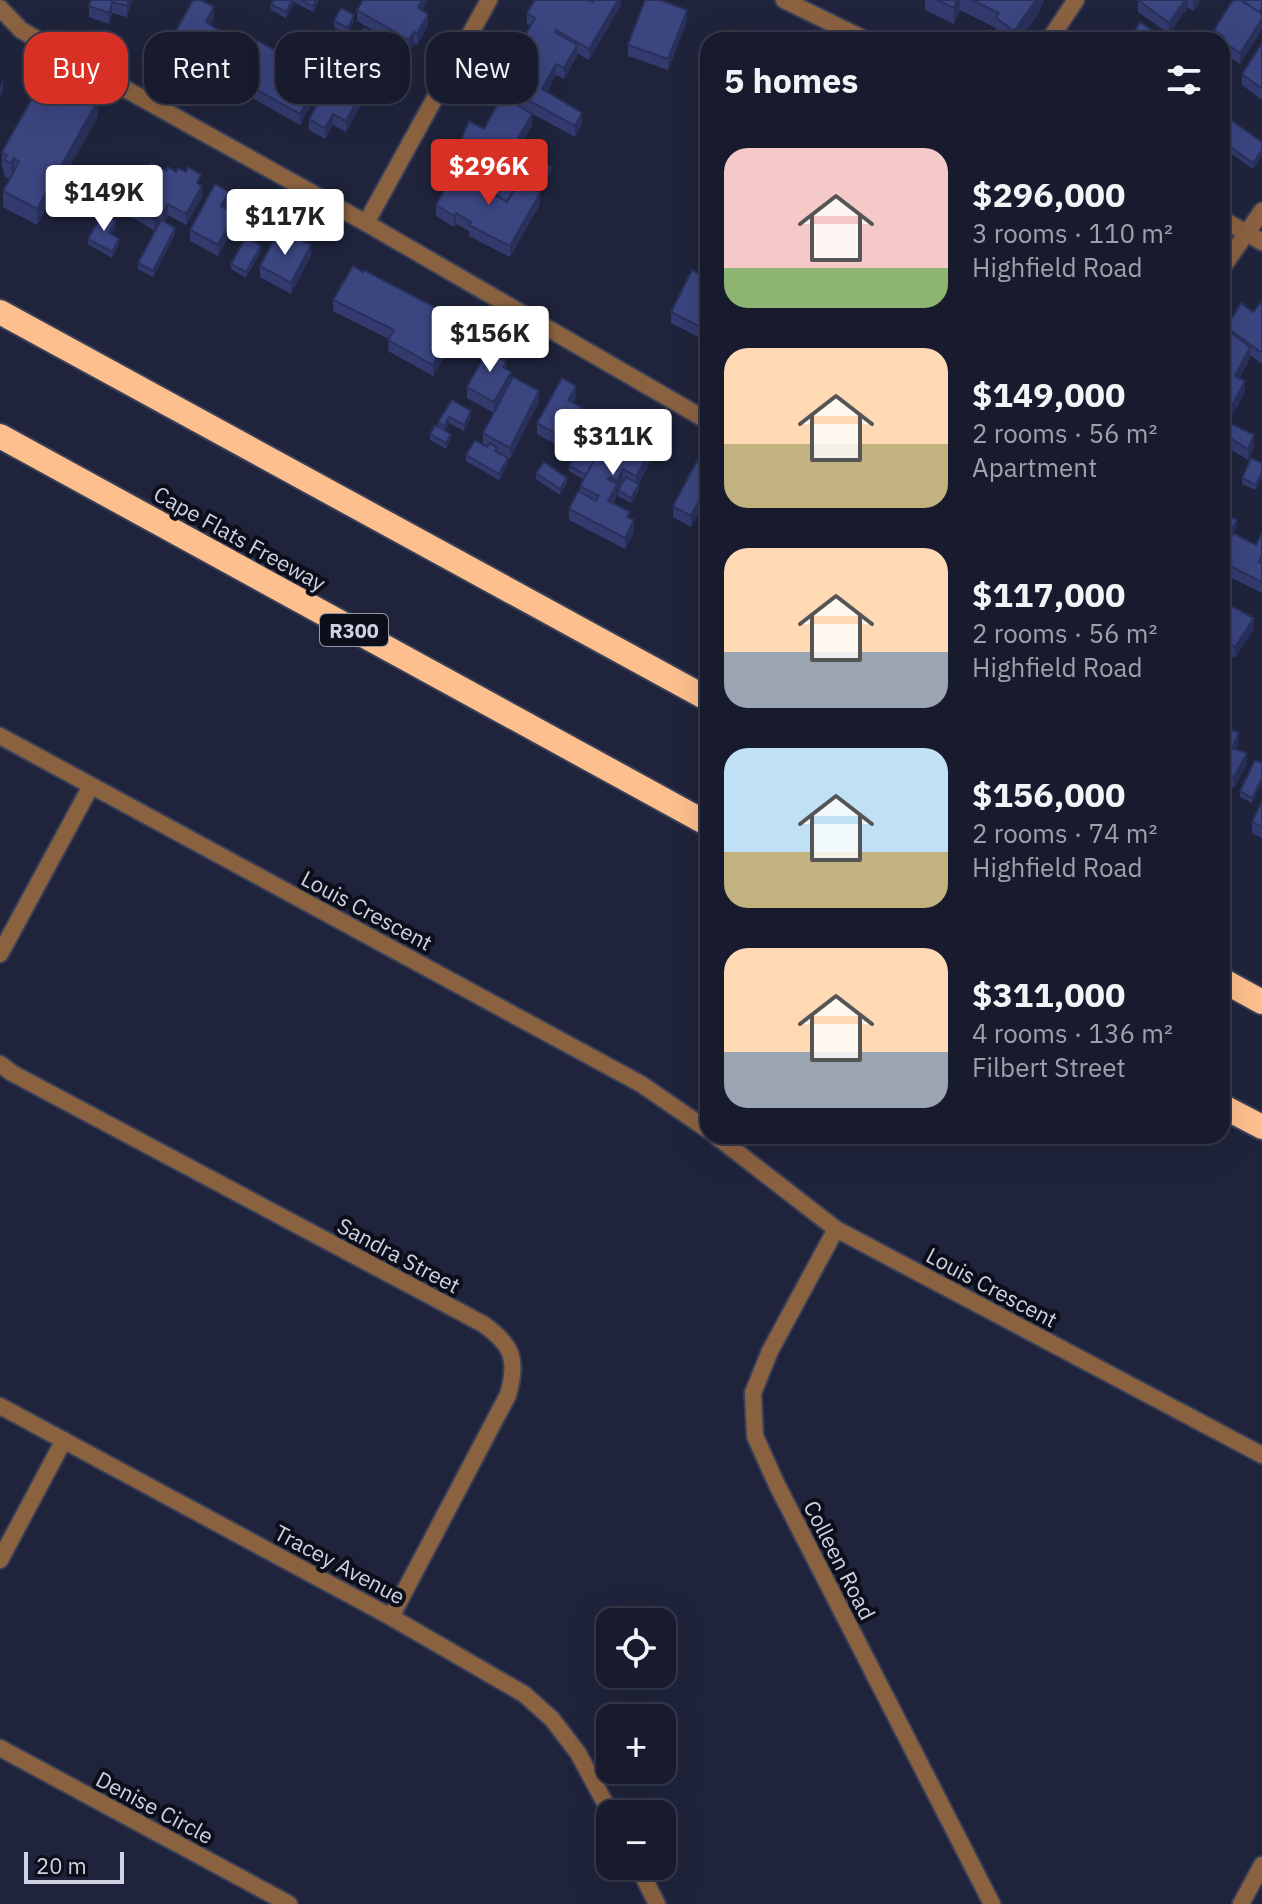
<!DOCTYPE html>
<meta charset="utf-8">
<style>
body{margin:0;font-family:"IBM Plex Sans",sans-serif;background:#242839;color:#f1f3f6;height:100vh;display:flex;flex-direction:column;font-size:30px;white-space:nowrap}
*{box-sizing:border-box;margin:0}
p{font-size:26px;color:#9ea1aa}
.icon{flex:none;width:44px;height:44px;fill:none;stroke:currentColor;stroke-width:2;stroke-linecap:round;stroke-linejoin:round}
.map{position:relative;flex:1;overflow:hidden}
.panel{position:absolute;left:700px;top:32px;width:530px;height:1112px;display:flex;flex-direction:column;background:#171b2d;border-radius:24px;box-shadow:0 8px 32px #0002,0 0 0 2px #363949}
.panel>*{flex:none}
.top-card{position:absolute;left:24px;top:32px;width:556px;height:72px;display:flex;gap:16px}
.tools{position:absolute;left:596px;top:1608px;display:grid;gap:16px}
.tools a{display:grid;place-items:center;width:80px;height:80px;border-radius:16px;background:#171b2d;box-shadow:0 8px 32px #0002,0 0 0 2px #363949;font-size:40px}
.scale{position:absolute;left:24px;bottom:20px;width:100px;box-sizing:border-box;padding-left:8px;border:4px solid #ced2e2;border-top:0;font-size:22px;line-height:28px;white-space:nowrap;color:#ced2e2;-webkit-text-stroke:6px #0c0e19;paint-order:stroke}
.price{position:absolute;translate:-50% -68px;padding:0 18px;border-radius:8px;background:#fff;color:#222;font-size:26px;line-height:52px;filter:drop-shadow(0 2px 4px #0008)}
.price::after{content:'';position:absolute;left:50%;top:48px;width:24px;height:18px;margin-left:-12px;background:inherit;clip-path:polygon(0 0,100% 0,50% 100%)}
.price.selected{background:#d93025;color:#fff}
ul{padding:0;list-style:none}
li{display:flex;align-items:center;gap:24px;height:200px;padding:0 24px}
li span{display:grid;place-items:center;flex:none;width:224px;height:160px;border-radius:24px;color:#555}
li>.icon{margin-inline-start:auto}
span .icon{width:96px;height:96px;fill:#fffc;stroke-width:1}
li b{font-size:34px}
h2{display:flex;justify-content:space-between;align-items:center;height:96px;padding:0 24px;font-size:34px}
.pill{padding:0 28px;border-radius:24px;background:#171b2d;box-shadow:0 8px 32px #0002,0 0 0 2px #363949;font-size:28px;line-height:72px}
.pill.selected{background:#d93025;color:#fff}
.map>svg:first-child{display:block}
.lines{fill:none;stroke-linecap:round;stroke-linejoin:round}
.street-casing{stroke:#3b4057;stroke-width:20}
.highway-casing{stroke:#3b4057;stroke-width:28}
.street{stroke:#8b6240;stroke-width:16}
.highway{stroke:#fdbf8d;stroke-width:24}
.wall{fill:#333b6e}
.shaded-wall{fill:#29305a}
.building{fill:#3b4580;stroke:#29305a;stroke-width:2}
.labels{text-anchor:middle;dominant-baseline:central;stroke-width:8;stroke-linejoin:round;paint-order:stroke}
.shield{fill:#0c0e19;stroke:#9497a6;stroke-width:2}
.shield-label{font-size:20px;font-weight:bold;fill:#ced2e2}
.street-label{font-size:22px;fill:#ced2e2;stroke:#0c0e19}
</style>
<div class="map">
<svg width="1262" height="1904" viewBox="0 0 1262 1904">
<rect width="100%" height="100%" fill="#1f243c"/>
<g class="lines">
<defs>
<g id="street">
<polyline points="784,0 866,40"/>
<polyline points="0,8 21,30 57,51 366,223 708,421"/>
<polyline points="1049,40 1076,0"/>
<polyline points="1222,219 1262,242"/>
<polyline points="366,223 489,0"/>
<polyline points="1222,268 1262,211"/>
<polyline points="0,736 641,1084 708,1130"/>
<polyline points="0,954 91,786"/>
<path d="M0 1064 12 1073 483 1324C513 1345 518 1360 508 1395L391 1617"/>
<polyline points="716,1136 836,1229 1262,1455"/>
<polyline points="836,1229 770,1351 753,1393 755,1436 777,1485 992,1904"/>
<polyline points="0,1406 391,1617 524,1694 552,1719 578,1753 611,1814"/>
<polyline points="0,1560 64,1440"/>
<polyline points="0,1748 289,1904"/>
<polyline points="638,1866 657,1904"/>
<polyline points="1241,1904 1262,1865"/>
</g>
<g id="highway">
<polyline points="0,312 708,699"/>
<polyline points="0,436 708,824"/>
<polyline points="1222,980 1262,1002"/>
<polyline points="1222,1106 1262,1127"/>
</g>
</defs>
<!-- street casing -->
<use href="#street" class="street-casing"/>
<!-- highway casing -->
<use href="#highway" class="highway-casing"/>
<!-- street -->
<use href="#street" class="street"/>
<!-- highway -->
<use href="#highway" class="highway"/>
</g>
<!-- wall -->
<g class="wall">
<polygon points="91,0 132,0 127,17 112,13 109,24 89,17 89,6"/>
<polygon points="274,0 319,0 313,12 294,2 286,18 271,10 271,4"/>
<polygon points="363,0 428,0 422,10 428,25 417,45 414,43 409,51 357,21 357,10"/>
<polygon points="621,0 621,5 589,60 577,53 577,56 564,79 556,75 547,92 582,124 575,137 520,107 532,125 506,171 492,163 488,171 516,187 523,182 551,172 539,192 540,204 510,257 469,236 469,231 456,224 454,227 436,216 436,205 453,175 452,169 459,158 458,147 484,129 506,93 507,86 506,74 510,68 510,61 530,26 527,24 527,13 593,2"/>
<polygon points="925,0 1044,0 1038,14 1019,40 1004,40 1002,38 1002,40 996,34 996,28 960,10 954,24 925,10"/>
<polygon points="1138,0 1201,0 1193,11 1188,7 1169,34 1138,12"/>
<polygon points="1262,0 1240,64 1222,52 1222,40 1214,40 1214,30"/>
<polygon points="214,18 210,25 222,43 212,61 196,52 190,64 170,53 170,42"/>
<polygon points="334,21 354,21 348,34 334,27"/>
<polygon points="687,21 668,70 628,56 628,45"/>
<polygon points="356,42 407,57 399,72 356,48"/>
<polygon points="1262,43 1262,100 1242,85 1242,74"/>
<polygon points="231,72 305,78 302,83 313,101 300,125 254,99 254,95 231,83"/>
<polygon points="55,82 51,90 98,116 37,225 3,207 3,191 10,179 4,176 4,170 2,168 2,152 35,94 30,91 30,86"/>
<polygon points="363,101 346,132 333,125 325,139 309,130 309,119"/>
<polygon points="1222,127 1262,142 1262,156 1253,169 1222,147"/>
<polygon points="166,171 201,185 202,197 186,225 168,215 164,222 175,234 153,277 138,269 138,263 160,222 159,221 154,230 107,203 107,192 138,186"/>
<polygon points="229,203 225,209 235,224 218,256 190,241 190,230"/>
<polygon points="116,226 111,235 119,245 112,258 88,244 88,239"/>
<polygon points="261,251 246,278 231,269 231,264"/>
<polygon points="311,256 291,294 260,277 260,266"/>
<polygon points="708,278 708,342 671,323 671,312"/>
<polygon points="333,300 440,321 439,325 452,343 433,376 388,351 389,339 333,311"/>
<polygon points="1262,301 1262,364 1250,355 1250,358 1239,378 1245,392 1230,420 1222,416 1222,326 1226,329 1226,327 1253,312"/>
<polygon points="505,361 506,369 511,381 539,402 510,459 497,452 508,464 499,480 466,461 466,455 487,446 483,444 483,433 494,413 467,398 467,387"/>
<polygon points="576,397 573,403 586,421 569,452 537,434 537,423"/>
<polygon points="452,400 471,417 464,431 449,423 445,430 451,439 446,449 430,440 430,434 438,426 438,422"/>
<polygon points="1222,419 1254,446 1248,460 1225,446"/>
<polygon points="659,447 638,484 639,490 631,503 618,496 618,490 623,480 617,491 617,495 613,504 630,518 634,532 625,549 569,520 569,509 580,492 580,486 583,479 569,471 569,466 581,457 599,451"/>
<polygon points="1262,463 1262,478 1256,490 1242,484 1242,478"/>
<polygon points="708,468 708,517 699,512 691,527 673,517 673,506"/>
<polygon points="536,473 567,483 560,495 536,479"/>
<polygon points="1222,513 1237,526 1233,533 1256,545 1262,533 1262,593 1222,573 1222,555 1229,541 1226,539 1222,546"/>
<polygon points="1222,601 1254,629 1235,658 1222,651"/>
<polygon points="1222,724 1239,744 1236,749 1247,764 1234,788 1224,783"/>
<polygon points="1255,760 1252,803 1240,797 1240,791"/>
<polygon points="1262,801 1262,838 1252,833 1252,822"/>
</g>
<!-- shaded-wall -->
<g class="shaded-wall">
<polygon points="129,0 132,0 127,17 127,6"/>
<polygon points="292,0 294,0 294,2 286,18 286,12"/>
<polygon points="316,0 319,0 313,12 313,6"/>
<polygon points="422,0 428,0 418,19 418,8"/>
<polygon points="618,0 621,0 621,5 589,60 589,49"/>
<polygon points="957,0 960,0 960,10 954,24 954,8"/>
<polygon points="1036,0 1044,0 1038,14 1019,40 1014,40 1014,31"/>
<polygon points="1185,0 1188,0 1188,7 1169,34 1169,23"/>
<polygon points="1193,0 1201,0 1193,11"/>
<polygon points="112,2 112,13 109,24 109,13"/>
<polygon points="214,7 214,18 206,33 206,22"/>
<polygon points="687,10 687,21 668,70 668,59"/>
<polygon points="428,14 428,25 417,45 417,34"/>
<polygon points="354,15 354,21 348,34 348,28"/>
<polygon points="1262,19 1262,30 1240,64 1240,53"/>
<polygon points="222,32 222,43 212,61 212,50"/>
<polygon points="414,32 414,43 409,51 409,40"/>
<polygon points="196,41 196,52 190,64 190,53"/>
<polygon points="577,45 577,56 564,79 564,68"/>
<polygon points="407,52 407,57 399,72 399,66"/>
<polygon points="556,64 556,75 542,100 542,89"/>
<polygon points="305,67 305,78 297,92 297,81"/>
<polygon points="55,77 55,82 46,100 46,94"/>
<polygon points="3,79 3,90 0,97 0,86"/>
<polygon points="313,90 313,101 300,125 300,114"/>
<polygon points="363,90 363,101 346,132 346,121"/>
<polygon points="98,100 98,116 37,225 37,209"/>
<polygon points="582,113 582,124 575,137 575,126"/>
<polygon points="333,114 333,125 325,139 325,128"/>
<polygon points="532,114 532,125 506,171 506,160"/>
<polygon points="1262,150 1262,156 1253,169 1253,163"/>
<polygon points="492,152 492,163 487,172 487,161"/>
<polygon points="14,158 14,175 11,179 11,163"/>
<polygon points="551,167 551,172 535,199 535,193"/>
<polygon points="202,186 202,197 186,225 186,214"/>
<polygon points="229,192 229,203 221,217 221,206"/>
<polygon points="540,193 540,204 510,257 510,246"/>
<polygon points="168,204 168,215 163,224 163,213"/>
<polygon points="159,210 159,221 154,230 154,219"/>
<polygon points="235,213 235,224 218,256 218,245"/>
<polygon points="456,213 456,224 454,227 454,216"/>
<polygon points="116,221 116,226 109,239 109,233"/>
<polygon points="175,228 175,234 153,277 153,271"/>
<polygon points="119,239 119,245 112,258 112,252"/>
<polygon points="311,245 311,256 291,294 291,283"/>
<polygon points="261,246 261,251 246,278 246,272"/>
<polygon points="440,310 440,321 434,333 434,322"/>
<polygon points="452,332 452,343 433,376 433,365"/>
<polygon points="1250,347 1250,358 1235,387 1235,376"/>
<polygon points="506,350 506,361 501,369 501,358"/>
<polygon points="511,372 511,383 494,413 494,402"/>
<polygon points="1245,381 1245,392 1230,420 1230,409"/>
<polygon points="576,386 576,397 568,411 568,400"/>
<polygon points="539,391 539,402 510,459 510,448"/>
<polygon points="586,410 586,421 569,452 569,441"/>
<polygon points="471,411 471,417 464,431 464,425"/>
<polygon points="449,417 449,423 444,431 444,426"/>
<polygon points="451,434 451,439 446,449 446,443"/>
<polygon points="1225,435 1225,446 1222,452 1222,441"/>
<polygon points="1254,435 1254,446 1248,460 1248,449"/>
<polygon points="659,436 659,447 636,487 636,476"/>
<polygon points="508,458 508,464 499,480 499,474"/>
<polygon points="623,469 623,480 617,491 617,495 608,512 608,501"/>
<polygon points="1262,472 1262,478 1256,490 1256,485"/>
<polygon points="567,478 567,483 560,495 560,489"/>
<polygon points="639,484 639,490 631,503 631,498"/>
<polygon points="699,501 699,512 691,527 691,516"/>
<polygon points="634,520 634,532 625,549 625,538"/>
<polygon points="1237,520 1237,526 1229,541 1229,535"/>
<polygon points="1254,618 1254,629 1235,658 1235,647"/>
<polygon points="1239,733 1239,744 1232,759 1232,748"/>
<polygon points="1247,753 1247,764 1234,788 1234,777"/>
<polygon points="1262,778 1262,783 1252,803 1252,798"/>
</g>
<!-- building -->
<g class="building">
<polygon points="91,0 129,0 127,6 112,2 109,13 89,6"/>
<polygon points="193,0 201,0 214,7 206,22 222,32 212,50 196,41 190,53 170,42"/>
<polygon points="274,0 292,0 286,12 271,4"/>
<polygon points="301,0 316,0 313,6"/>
<polygon points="363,0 422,0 418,8 428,14 417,34 414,32 409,40 357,10"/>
<polygon points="535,0 590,0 593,2 594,0 618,0 589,49 556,30 555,32 577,45 564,68 556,64 542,89 582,113 575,126 506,88 512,77 506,74 513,63 510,61 535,18 527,13"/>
<polygon points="645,0 660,0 687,10 668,59 628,45"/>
<polygon points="937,0 957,0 954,8"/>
<polygon points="972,0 1036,0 1014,31 996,18 999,13"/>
<polygon points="1138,0 1185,0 1169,23"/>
<polygon points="1233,0 1241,0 1262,14 1262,19 1240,53 1222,41 1224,37 1214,30"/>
<polygon points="1241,0 1262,0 1262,8 1259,12"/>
<polygon points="341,8 354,15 348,28 334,21"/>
<polygon points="1140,22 1162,37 1160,40 1136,40 1131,37"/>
<polygon points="364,28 407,52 399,66 356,42"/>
<polygon points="993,32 1002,38 1000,40 988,40"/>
<polygon points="251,37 305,67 297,81 313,90 300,114 254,88 256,85 231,72"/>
<polygon points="1262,43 1262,89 1242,74"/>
<polygon points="40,68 55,77 49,89 40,84 37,89 30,86"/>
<polygon points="334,74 363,90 346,121 333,114 325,128 309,119"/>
<polygon points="64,80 98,100 37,209 3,191 19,162 14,158 11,163 4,160 7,155 2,152 40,84 57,93"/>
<polygon points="506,93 520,102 518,106 503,97"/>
<polygon points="502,96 532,114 506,160 492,152 487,161 458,147 469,121 484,129"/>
<polygon points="1228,118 1262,142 1262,150 1253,163 1222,141 1222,127"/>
<polygon points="460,155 516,187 507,201 452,169"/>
<polygon points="535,159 551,167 537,191 523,182"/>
<polygon points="151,163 166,171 168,167 176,172 178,168 186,172 188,167 201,175 197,183 202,186 186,214 168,204 163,213 159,210 154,219 107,192 118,173 138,186"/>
<polygon points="454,172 507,202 520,181 540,193 510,246 469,225 471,222 456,213 454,216 436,205"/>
<polygon points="215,184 229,192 221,206 235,213 218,245 190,230"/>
<polygon points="103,213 116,221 109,233 119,239 112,252 88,239"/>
<polygon points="161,220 175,228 153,271 138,263"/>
<polygon points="278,232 295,241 296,238 311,245 291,283 260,266"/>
<polygon points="246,237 261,246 246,272 231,264"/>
<polygon points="353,266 363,272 364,270 440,310 434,322 452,332 433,365 388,340 394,330 333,300"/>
<polygon points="692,270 708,278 708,331 671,312"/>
<polygon points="1262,301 1262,353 1226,327 1241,303 1253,312"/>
<polygon points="1222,326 1250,347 1235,376 1245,381 1230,409 1222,405"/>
<polygon points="492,342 506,350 501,358 506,362 503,367 511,372 494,402 467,387"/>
<polygon points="513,377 539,391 510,448 483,433"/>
<polygon points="562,378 576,386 568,400 586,410 569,441 537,423"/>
<polygon points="452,400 471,411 464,425 449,417 444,426 438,422"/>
<polygon points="1222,419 1254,435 1248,449 1225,435 1222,441"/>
<polygon points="615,421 636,432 638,430 649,436 651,432 659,436 636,476 623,469 617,481 610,477 608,479 617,484 608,501 630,512 627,517 634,520 625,538 569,509 578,491 596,501 599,496 580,486"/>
<polygon points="435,425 451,434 446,443 430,434"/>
<polygon points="475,440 487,447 490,443 497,448 495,451 508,458 499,474 466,455"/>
<polygon points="588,444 599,451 586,475 569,466 575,454 581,457"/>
<polygon points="1251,458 1262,463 1262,472 1256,485 1242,478"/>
<polygon points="697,461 708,468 708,506 699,501 691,516 673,506"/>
<polygon points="544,462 567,478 560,489 536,473"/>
<polygon points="626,477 639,484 631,498 618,490"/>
<polygon points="1222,513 1237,520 1229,535 1226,533 1222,540"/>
<polygon points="1233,533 1256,545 1262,533 1262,556 1259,562 1262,563 1262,582 1222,562 1222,555"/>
<polygon points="1222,601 1254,618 1235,647 1222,640"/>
<polygon points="1222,724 1239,733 1232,748 1247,753 1234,777 1224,772 1222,776"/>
<polygon points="1255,760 1262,763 1262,778 1252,798 1240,791"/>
<polygon points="1262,801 1262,827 1252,822"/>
</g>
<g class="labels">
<!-- shield labels -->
<rect class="shield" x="320" y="614" width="68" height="32" rx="6"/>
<g class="shield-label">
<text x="354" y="630">R300</text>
</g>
<!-- street labels -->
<g class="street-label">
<text transform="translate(240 538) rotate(29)">Cape Flats Freeway</text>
<text transform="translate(367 910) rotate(28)">Louis Crescent</text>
<text transform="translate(399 1255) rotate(28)">Sandra Street</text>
<text transform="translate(992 1287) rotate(28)">Louis Crescent</text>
<text transform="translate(840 1560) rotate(63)">Colleen Road</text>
<text transform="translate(340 1564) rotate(28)">Tracey Avenue</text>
<text transform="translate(155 1807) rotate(28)">Denise Circle</text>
</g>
</g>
</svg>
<div class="tools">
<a><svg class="icon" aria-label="locate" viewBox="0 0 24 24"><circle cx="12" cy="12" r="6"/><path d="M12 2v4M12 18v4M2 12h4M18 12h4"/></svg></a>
<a>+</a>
<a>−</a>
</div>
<div class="scale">20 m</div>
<b class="price selected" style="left:489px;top:207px">$296K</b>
<b class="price" style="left:104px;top:233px">$149K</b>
<b class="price" style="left:285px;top:257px">$117K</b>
<b class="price" style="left:490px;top:374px">$156K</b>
<b class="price" style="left:613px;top:477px">$311K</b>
<div class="top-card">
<a class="pill selected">Buy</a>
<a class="pill">Rent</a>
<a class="pill">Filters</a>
<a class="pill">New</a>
</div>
<section class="panel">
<h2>5 homes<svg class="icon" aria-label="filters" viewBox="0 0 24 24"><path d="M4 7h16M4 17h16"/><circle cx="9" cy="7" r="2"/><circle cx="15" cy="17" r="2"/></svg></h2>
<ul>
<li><span style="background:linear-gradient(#f6c9c9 75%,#8fb573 0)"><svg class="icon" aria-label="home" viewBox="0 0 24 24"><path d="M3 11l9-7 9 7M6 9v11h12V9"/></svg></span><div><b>$296,000</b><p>3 rooms · 110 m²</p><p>Highfield Road</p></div></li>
<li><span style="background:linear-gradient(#ffd9b3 60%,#c2b280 0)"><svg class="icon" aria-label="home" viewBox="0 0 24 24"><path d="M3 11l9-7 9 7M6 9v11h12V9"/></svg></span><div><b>$149,000</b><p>2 rooms · 56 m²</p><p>Apartment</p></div></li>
<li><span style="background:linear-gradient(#ffd9b3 65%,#9aa5b1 0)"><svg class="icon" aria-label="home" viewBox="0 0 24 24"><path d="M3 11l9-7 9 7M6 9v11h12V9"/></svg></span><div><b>$117,000</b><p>2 rooms · 56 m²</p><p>Highfield Road</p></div></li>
<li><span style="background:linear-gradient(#bfe0f5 65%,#c2b280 0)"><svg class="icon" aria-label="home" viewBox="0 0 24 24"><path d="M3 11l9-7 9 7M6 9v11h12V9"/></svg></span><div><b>$156,000</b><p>2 rooms · 74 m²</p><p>Highfield Road</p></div></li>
<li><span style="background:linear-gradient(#ffd9b3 65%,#9aa5b1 0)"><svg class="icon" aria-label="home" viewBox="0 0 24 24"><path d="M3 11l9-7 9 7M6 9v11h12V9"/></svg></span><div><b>$311,000</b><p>4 rooms · 136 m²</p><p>Filbert Street</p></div></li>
</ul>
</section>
</div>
